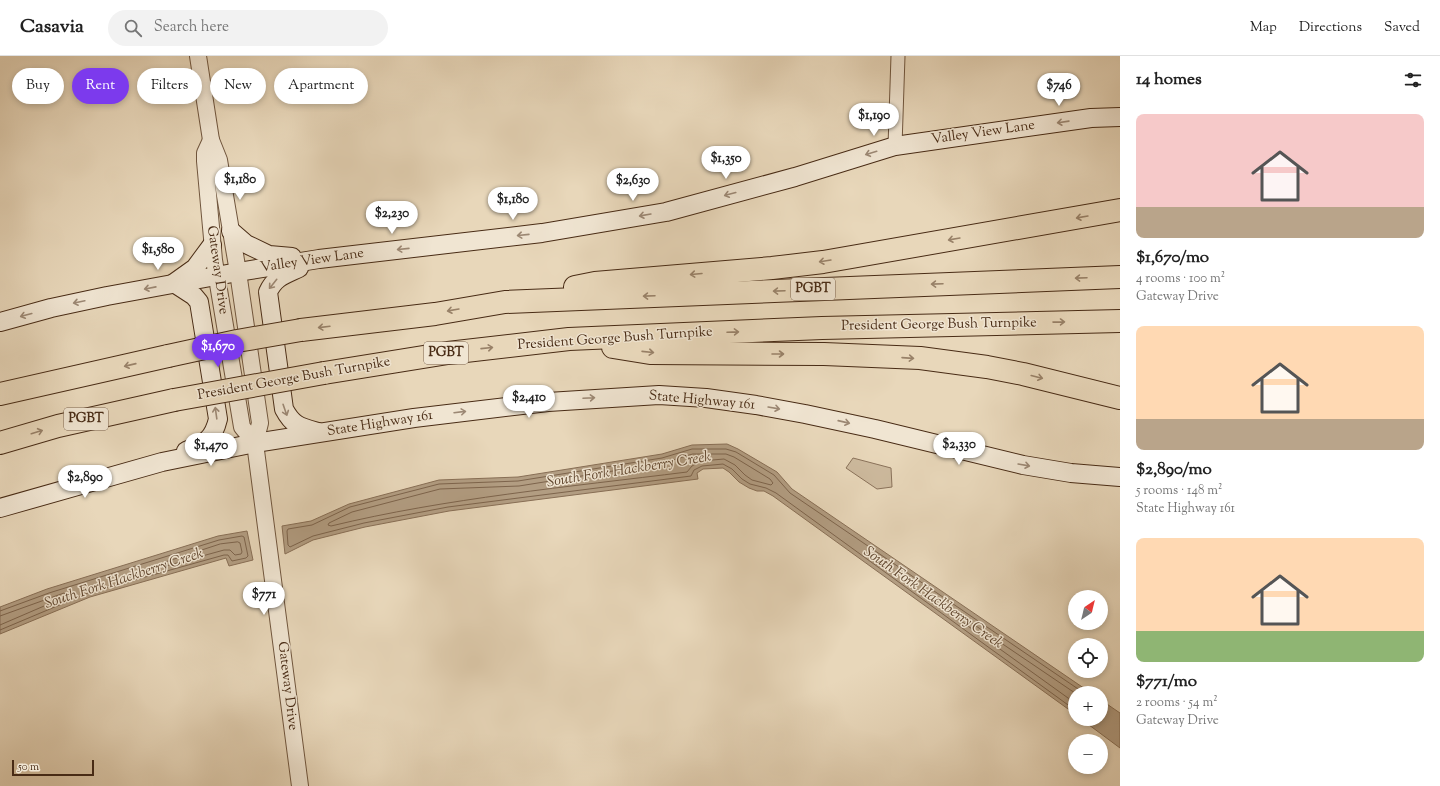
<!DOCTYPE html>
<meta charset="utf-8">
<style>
body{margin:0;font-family:"Sorts Mill Goudy",serif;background:#f2f2f2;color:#222;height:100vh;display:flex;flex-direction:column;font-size:15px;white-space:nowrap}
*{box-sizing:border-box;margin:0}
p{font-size:13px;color:#767676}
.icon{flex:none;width:22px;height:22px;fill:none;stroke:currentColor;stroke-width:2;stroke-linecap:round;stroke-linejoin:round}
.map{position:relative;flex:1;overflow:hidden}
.drawer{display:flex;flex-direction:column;background:#fff;width:320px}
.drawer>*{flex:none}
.guide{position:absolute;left:12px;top:12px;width:380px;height:36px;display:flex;gap:8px}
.needle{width:26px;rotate:35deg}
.buttons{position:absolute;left:1068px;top:534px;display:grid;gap:8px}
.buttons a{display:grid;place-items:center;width:40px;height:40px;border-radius:50%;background:#fff;box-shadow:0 2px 6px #0003;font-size:20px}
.scale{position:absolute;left:12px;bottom:10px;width:82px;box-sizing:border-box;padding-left:4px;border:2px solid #482b15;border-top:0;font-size:11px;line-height:14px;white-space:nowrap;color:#482b15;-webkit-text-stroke:3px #f0e5d2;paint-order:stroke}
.price{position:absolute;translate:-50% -34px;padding:0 9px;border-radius:14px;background:#fff;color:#222;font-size:13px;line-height:26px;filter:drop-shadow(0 1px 2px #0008)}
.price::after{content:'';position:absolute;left:50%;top:24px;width:12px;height:9px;margin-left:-6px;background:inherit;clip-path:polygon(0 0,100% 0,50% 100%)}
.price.on{background:#7c3aed;color:#fff}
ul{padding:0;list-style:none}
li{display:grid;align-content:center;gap:8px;height:212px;padding:0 16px}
li span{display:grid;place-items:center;height:124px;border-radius:8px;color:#555}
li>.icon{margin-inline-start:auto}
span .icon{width:72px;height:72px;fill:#fffc;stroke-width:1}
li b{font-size:17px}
h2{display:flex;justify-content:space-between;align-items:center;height:48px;padding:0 16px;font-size:17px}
.chip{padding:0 14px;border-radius:18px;background:#fff;box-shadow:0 2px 6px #0003;font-size:14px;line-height:36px}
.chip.on{background:#7c3aed;color:#fff}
header{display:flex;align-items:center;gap:24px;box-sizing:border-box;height:56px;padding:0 20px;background:#fff;border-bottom:1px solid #e0e0e0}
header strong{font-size:19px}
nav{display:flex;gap:22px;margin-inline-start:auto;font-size:14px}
.search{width:280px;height:36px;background:#f2f2f2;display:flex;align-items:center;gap:10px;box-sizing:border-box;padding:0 14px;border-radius:22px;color:#767676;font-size:15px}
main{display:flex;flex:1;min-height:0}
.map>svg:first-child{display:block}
.green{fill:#cdba9e;stroke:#8a725a}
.water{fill:#b29d82;stroke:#886f56}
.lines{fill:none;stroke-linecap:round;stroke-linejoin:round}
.shore{stroke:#7d644c;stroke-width:1}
.minor-casing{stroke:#70563e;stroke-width:15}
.tertiary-casing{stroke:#70563e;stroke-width:18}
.secondary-casing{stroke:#482b15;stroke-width:20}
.motorway-casing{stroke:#482b15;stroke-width:24}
.minor{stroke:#f0e5d2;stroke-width:13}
.tertiary{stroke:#f0e5d2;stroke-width:16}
.secondary{stroke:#f0e5d2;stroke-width:18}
.motorway{stroke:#e8d7ba;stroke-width:22}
.motorway-bridge-casing{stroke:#482b15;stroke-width:24;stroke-linecap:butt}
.motorway-bridge{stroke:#e8d7ba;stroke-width:22}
.oneway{stroke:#9c8874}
.oneway2{stroke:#988168}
.labels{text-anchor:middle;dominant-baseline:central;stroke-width:3;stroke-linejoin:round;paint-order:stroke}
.shield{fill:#f0e5d2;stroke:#7a634e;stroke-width:1}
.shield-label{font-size:13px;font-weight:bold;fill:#482b15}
.street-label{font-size:14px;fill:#482b15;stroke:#f0e5d2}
.water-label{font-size:15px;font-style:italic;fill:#624830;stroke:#f0e5d2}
</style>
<header>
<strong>Casavia</strong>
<div class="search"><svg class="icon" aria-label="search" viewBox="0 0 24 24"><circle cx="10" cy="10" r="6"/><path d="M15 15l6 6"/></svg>Search here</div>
<nav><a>Map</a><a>Directions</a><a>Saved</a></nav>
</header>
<main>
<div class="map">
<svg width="1120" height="730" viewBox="0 0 1120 730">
<rect width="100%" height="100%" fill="#e8d7ba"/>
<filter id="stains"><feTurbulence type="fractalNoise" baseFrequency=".005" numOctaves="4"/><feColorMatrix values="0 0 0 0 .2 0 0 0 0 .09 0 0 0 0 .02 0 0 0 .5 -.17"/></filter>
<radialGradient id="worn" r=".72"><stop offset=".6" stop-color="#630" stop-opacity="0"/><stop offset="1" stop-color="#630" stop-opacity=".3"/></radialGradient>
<!-- green -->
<polygon class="green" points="853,402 891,412 892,431 877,433 846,412"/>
<!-- water -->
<g class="water">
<polygon points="727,388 738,393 777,416 792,433 1091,637 1075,637 1075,658 773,440 764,435 757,435 749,432 739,426 729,416 723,412 703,413 697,417 698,423 449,455 365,471 313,484 285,498 282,470 311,465 349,448 439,424 518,421 662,398 692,389"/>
<polygon points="247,475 253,504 229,510 226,502 90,541 0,578 0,551 47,533 218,480"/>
<polygon points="1101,644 1120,657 1120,692 1081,663 1101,663"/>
</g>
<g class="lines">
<!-- shore -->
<g class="shore">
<path d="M693 398H726L734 401 770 423 773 427 771 429 752 424 745 419 735 409 724 403 701 405 692 410 687 416C568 431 447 442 331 470L328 469 329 467 352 456 440 433 519 430 663 407Z"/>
<polygon points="238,486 240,487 242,496 241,498 235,499 230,494 224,494 166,510 164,508 165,506 220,488"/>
<polyline points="0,555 49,537 219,484 242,480 244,481 248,500 246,502 232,505 228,499 224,499 88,537 0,574"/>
<polyline points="0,560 64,537 66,539 65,541 0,569"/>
<polyline points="1075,647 940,550 940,547 942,547 1075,637"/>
<polyline points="1075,654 776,437 766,432 750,428 742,423 732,413 723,408 702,410 694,414 691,420 448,451 364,467 313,480 290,491 288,489 287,475 288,473 312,469 350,451 439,428 518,425 662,402 692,393 726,393 736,396 774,419 790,437 1084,637"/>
</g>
<defs>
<polyline id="minor" points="895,90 898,0"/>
<g id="tertiary">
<polyline points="198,0 211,84 219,104 238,216 260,367 255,387 300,730"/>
<polyline points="211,84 205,97 205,105 214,204 242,371 255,387"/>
</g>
<g id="secondary">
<polyline points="231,175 246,188 269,199 292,201"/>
<path d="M299 212C284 219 275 221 268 236L284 353C293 370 300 371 318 376"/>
<polyline points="0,266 51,252 107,240 238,216 319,203 542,177 666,156 795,121 895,90 1091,62 1120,61"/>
<path d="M186 395C205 387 213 384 218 363L199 246 194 240 174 227 195 212 212 189"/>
<polyline points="0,452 162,406 255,387 414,362 548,346 659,339 706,342 756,349 805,358 875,373 1023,409 1071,417 1120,421"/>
</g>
<g id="motorway">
<polyline points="575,231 595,227 772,212 823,206 1120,154"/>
<polyline points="301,274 435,258 505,246 1120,221"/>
<polyline points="613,291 650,297 824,298 920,302 987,311 1023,318 1120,342"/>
<polyline points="324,317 448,297 569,283 822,272 1120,265"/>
<polyline points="0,338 168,300"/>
<polyline points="0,387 58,370 174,344"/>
</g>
</defs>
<!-- minor casing -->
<use href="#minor" class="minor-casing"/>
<!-- tertiary casing -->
<use href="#tertiary" class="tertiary-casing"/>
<!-- secondary casing -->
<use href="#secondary" class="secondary-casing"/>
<!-- motorway casing -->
<use href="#motorway" class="motorway-casing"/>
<!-- minor -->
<use href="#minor" class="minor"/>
<!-- tertiary -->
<use href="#tertiary" class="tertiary"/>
<!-- secondary -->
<use href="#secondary" class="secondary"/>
<!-- motorway -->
<use href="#motorway" class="motorway"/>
<defs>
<g id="motorway-bridge">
<polyline points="168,300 237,285 301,274"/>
<polyline points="174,344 324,317"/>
</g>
</defs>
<!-- motorway-bridge casing -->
<use href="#motorway-bridge" class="motorway-bridge-casing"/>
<!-- motorway-bridge -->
<use href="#motorway-bridge" class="motorway-bridge"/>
</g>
<!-- one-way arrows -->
<defs><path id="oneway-shaft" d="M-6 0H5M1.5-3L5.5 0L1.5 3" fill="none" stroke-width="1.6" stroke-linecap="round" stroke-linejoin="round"/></defs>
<g class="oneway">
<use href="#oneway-shaft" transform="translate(1063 66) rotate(172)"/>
<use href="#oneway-shaft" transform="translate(871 97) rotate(163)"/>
<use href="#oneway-shaft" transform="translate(730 138) rotate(165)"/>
<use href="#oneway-shaft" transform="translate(645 159) rotate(170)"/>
<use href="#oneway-shaft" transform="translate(523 179) rotate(174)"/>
<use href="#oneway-shaft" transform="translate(403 193) rotate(174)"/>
<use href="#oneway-shaft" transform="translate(273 228) rotate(129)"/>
<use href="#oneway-shaft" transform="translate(150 232) rotate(169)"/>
<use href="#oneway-shaft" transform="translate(79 246) rotate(168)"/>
<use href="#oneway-shaft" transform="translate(26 259) rotate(165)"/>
<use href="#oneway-shaft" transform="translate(589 342) rotate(-3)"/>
<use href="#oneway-shaft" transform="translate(774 352) rotate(10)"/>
<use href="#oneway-shaft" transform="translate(285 354) rotate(71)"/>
<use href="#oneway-shaft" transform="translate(460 356) rotate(-7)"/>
<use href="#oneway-shaft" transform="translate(216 357) rotate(-98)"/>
<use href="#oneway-shaft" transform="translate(844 366) rotate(13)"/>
<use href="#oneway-shaft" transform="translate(1024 409) rotate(10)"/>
</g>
<g class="oneway2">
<use href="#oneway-shaft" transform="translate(1082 161) rotate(170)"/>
<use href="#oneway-shaft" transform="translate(954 183) rotate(170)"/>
<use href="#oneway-shaft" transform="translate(825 205) rotate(171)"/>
<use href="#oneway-shaft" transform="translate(696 218) rotate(175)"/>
<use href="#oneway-shaft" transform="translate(1081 222) rotate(178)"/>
<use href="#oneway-shaft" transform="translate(937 228) rotate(178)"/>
<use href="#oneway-shaft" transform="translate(779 235) rotate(178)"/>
<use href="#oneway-shaft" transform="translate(649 240) rotate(178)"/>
<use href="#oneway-shaft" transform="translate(453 254) rotate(170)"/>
<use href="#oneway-shaft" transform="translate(1059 266) rotate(-1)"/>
<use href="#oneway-shaft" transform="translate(324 271) rotate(173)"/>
<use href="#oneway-shaft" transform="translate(733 276) rotate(-2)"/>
<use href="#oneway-shaft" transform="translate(487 292) rotate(-6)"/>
<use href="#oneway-shaft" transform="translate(648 296) rotate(6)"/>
<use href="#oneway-shaft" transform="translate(778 298)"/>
<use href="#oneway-shaft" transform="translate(908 302) rotate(4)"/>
<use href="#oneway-shaft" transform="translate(130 309) rotate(167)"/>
<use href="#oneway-shaft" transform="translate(1037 321) rotate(14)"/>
<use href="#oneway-shaft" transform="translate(37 376) rotate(-17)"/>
</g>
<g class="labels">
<!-- shield labels -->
<g class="shield">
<rect x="791" y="222" width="44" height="22" rx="3"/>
<rect x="424" y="286" width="44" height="22" rx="3"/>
<rect x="64" y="352" width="44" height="22" rx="3"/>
</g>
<g class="shield-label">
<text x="813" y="233">PGBT</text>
<text x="446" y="297">PGBT</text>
<text x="86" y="363">PGBT</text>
</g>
<!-- street labels -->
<g class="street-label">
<text transform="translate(983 77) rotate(-8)">Valley View Lane</text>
<text transform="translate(312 205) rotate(-8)">Valley View Lane</text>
<text transform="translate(217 214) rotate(82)">Gateway Drive</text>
<text transform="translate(939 269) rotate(-1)">President George Bush Turnpike</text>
<text transform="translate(615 283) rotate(-4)">President George Bush Turnpike</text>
<text transform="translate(294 323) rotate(-10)">President George Bush Turnpike</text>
<text transform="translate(702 345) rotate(5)">State Highway 161</text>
<text transform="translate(380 368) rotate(-9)">State Highway 161</text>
<text transform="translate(287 630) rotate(83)">Gateway Drive</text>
</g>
<!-- water labels -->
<g class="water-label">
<text transform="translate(629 414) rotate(-9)">South Fork Hackberry Creek</text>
<text transform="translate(124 523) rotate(-18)">South Fork Hackberry Creek</text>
<text transform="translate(933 542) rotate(35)">South Fork Hackberry Creek</text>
</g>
</g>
<rect width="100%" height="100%" filter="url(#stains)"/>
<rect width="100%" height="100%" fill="url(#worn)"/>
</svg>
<div class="buttons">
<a><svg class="needle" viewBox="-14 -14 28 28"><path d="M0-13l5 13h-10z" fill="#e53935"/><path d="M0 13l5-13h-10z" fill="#767676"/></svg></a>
<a><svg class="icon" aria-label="locate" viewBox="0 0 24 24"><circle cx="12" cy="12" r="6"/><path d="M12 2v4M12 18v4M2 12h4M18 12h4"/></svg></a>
<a>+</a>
<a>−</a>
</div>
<div class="scale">50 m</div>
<b class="price" style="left:1059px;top:51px">$746</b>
<b class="price" style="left:874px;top:81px">$1,190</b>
<b class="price" style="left:726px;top:124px">$1,350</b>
<b class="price" style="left:240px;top:145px">$1,180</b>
<b class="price" style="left:633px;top:146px">$2,630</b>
<b class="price" style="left:513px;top:165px">$1,180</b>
<b class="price" style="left:392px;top:179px">$2,230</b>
<b class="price" style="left:158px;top:215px">$1,580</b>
<b class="price on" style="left:218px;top:312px">$1,670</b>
<b class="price" style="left:529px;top:363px">$2,410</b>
<b class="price" style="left:959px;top:410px">$2,330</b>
<b class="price" style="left:211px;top:411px">$1,470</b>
<b class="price" style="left:85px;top:443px">$2,890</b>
<b class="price" style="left:264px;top:560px">$771</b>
<div class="guide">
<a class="chip">Buy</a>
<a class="chip on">Rent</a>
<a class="chip">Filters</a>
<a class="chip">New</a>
<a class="chip">Apartment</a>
</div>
</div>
<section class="drawer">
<h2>14 homes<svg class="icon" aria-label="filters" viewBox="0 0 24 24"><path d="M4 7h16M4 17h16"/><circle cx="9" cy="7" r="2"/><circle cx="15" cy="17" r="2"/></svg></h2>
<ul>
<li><span style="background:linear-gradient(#f6c9c9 75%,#b9a48a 0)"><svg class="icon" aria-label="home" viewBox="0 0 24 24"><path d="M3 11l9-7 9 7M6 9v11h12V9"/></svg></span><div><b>$1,670/mo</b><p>4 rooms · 100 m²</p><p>Gateway Drive</p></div></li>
<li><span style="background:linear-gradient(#ffd9b3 75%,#b9a48a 0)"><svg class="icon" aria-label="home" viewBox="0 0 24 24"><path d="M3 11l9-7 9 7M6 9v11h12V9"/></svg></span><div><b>$2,890/mo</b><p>5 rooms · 148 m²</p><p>State Highway 161</p></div></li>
<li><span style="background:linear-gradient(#ffd9b3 75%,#8fb573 0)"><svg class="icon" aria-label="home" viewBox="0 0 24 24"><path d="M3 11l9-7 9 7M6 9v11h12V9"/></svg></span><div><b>$771/mo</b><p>2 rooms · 54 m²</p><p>Gateway Drive</p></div></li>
</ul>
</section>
</main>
